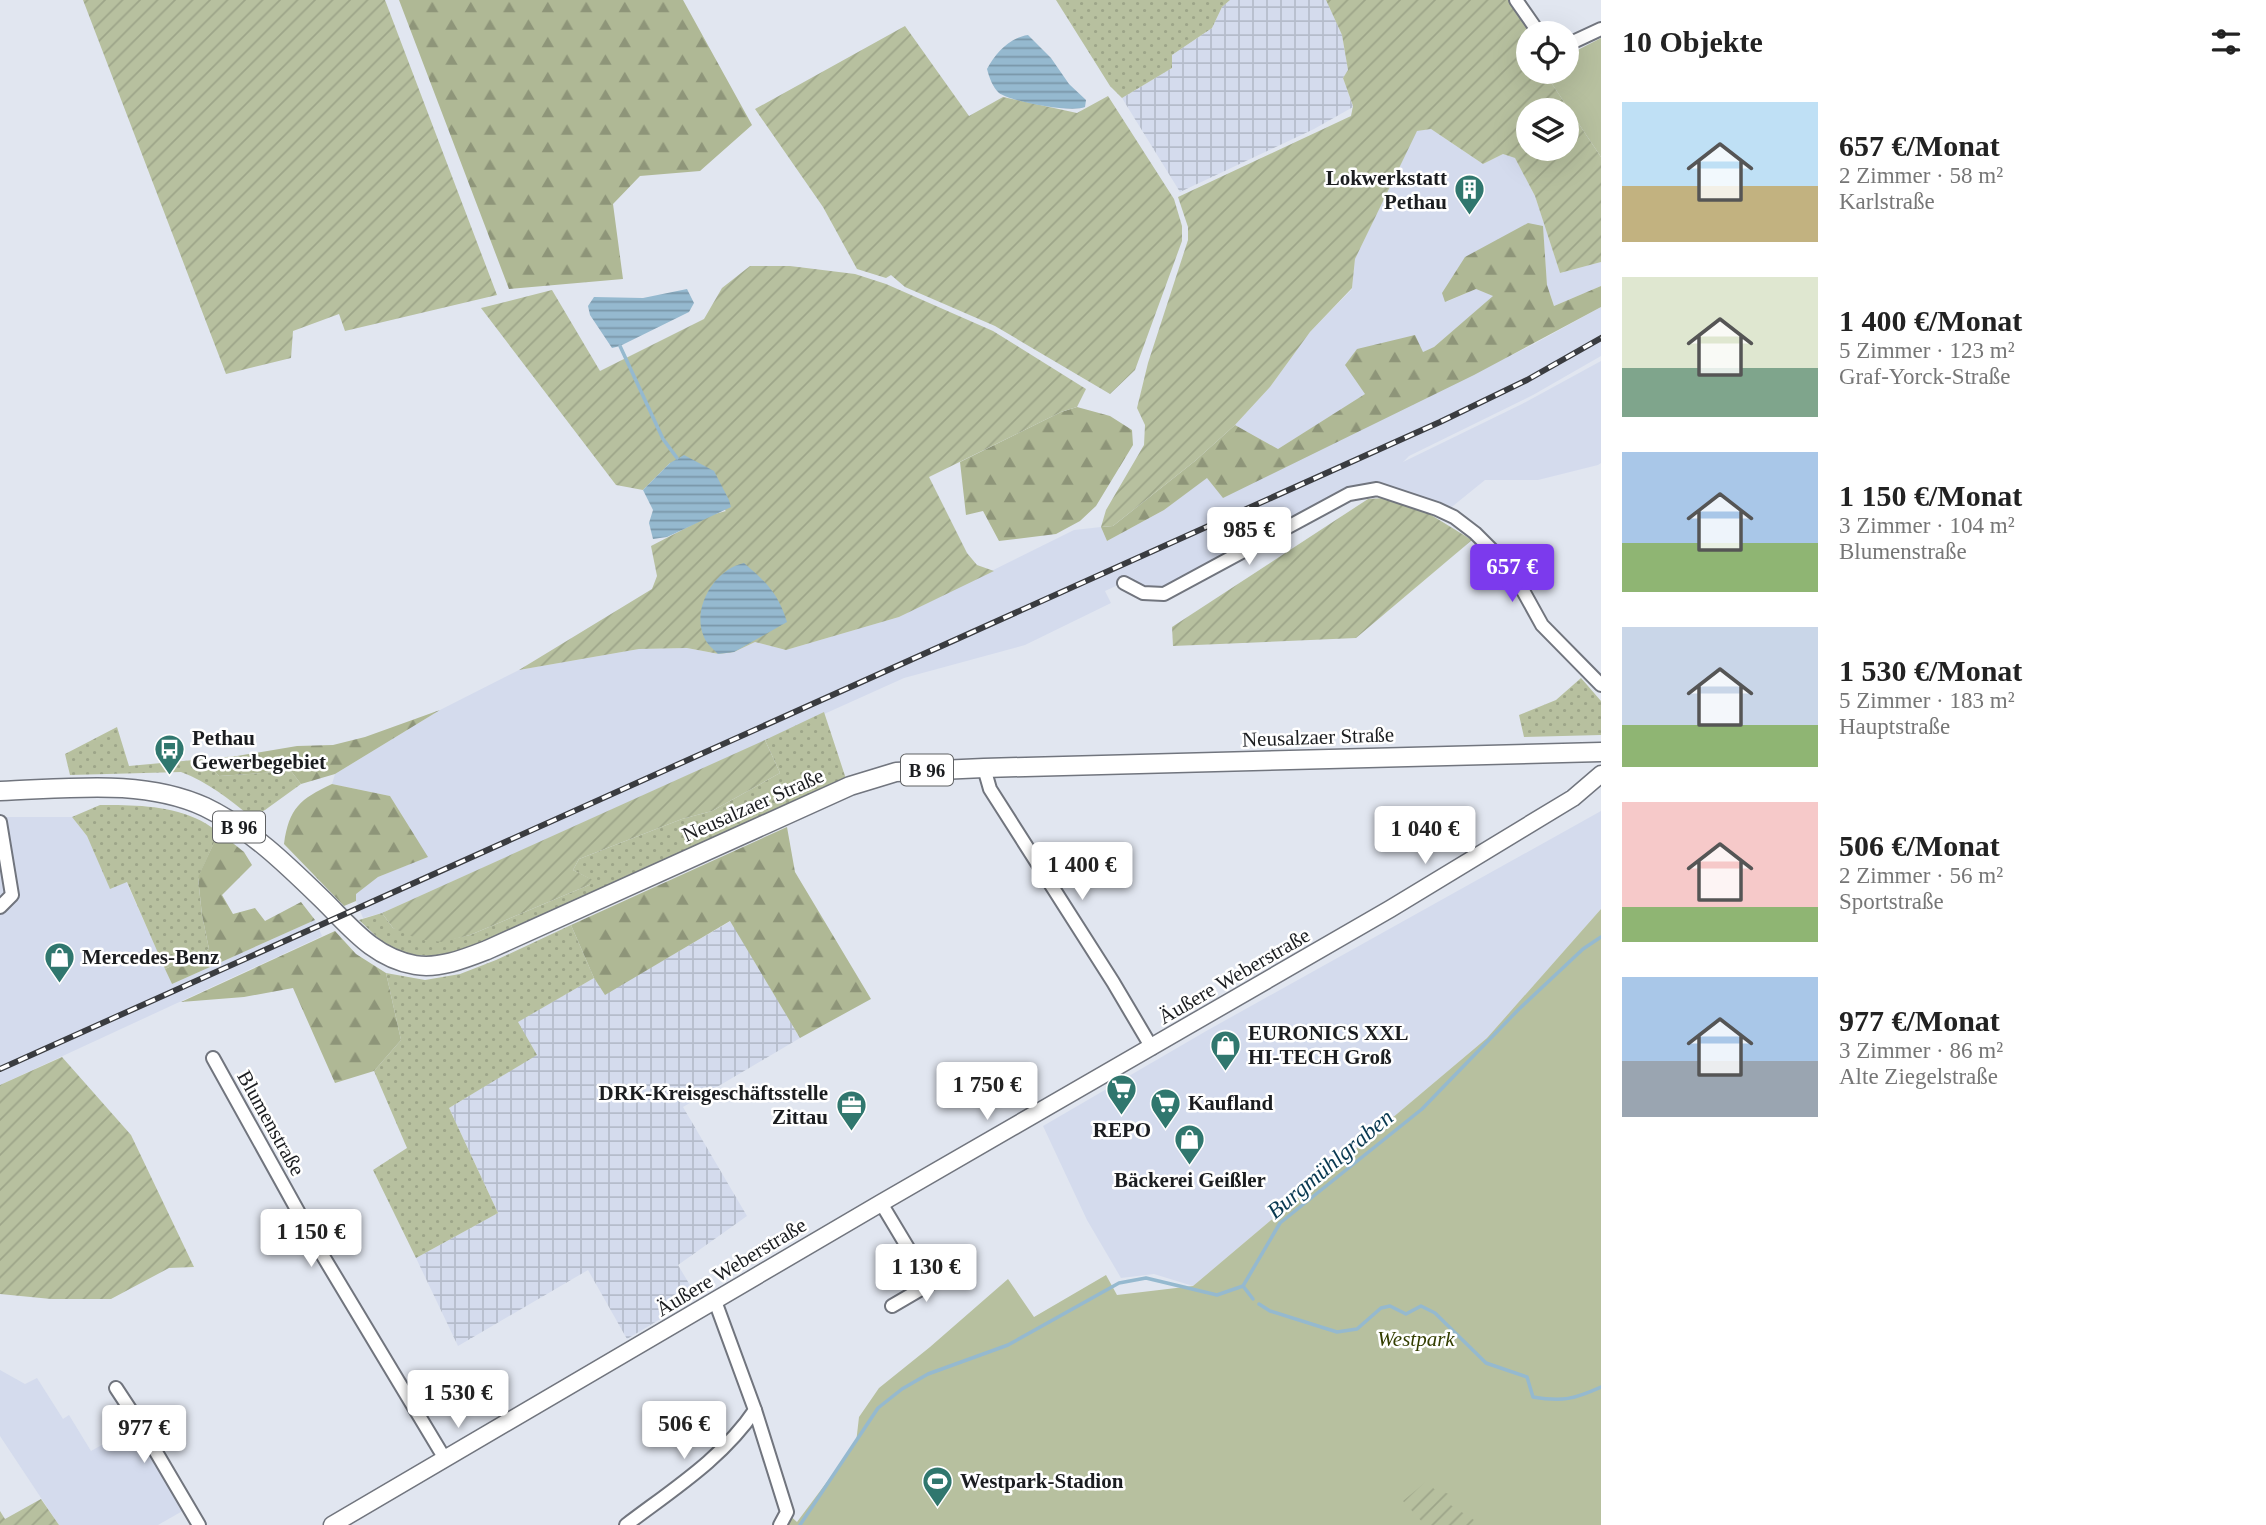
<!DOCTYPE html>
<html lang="de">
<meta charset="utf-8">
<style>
body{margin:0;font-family:Georgia,serif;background:#f2f2f2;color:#222;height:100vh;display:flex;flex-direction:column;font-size:26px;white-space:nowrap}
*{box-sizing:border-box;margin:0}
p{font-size:23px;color:#767676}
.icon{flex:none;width:38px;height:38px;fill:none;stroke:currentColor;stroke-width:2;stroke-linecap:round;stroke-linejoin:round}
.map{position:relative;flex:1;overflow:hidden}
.details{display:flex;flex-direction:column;background:#fff;width:665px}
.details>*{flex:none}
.tools{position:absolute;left:1516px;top:21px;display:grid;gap:14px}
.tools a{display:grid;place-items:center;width:63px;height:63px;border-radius:50%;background:#fff;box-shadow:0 7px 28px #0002;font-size:35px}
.price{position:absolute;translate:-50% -60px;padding:0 16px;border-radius:7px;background:#fff;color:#222;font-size:23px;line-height:46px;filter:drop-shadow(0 2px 4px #0008)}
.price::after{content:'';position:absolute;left:50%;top:42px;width:21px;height:16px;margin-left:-10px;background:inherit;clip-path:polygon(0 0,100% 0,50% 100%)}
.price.selected{background:#7c3aed;color:#fff}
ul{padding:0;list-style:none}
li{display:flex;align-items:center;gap:21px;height:175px;padding:0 21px}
li span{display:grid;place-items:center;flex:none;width:196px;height:140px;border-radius:0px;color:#555}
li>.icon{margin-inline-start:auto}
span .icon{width:84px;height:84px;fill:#fffc;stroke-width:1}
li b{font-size:30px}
h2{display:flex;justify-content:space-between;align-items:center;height:84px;padding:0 21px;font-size:30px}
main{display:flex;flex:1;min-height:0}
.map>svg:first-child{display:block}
.built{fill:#d4dbed}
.industrial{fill:url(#industrial-grid)}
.grass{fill:url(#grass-dots)}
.forest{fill:url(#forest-firs)}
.park{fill:#b7c09f}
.garden{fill:url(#garden-furrows);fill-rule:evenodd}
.water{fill:url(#water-rules)}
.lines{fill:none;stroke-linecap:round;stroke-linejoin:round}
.stream{stroke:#95b9cf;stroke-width:3.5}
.street-casing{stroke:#71757e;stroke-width:16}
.secondary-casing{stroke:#71757e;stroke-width:19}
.primary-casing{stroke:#71757e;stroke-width:21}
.street{stroke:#fff;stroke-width:12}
.secondary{stroke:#fff;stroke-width:16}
.primary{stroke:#fff;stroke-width:18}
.rail-casing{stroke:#3a3c40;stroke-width:6}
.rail{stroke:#fff;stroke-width:3.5;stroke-dasharray:10;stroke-linecap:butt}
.labels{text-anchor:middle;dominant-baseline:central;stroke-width:5;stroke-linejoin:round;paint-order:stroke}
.shield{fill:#fff;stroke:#5f6163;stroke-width:2}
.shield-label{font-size:19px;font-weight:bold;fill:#1b1d20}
.poi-label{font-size:21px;font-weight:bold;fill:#1b1d20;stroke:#fff;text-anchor:start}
.street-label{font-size:21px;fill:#1b1d20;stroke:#fff}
.park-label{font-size:21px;font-style:italic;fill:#343e01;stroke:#fff}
.water-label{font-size:23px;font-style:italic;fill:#093951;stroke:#fff}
</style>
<main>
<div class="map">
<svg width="1601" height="1525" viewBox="0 0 1601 1525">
<defs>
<pattern id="industrial-grid" width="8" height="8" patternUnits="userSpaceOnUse" patternTransform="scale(1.75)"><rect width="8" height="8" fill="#d4dbed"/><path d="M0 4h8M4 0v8" fill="none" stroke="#b5bccb"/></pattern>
<pattern id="grass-dots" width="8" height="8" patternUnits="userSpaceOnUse" patternTransform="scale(1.75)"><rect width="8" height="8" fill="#b7c09f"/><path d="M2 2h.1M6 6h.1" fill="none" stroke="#9da589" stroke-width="1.8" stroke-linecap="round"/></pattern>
<pattern id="forest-firs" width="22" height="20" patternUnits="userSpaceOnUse" patternTransform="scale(1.75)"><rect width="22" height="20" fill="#afb895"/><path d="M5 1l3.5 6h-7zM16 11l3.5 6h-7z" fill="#8e9579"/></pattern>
<pattern id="garden-furrows" width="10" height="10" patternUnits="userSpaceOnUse" patternTransform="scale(1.75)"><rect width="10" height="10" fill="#b7c09f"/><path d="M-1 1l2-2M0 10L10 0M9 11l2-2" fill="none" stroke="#9da589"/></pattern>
<pattern id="water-rules" width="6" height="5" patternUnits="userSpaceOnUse" patternTransform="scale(1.75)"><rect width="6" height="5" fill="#95b9cf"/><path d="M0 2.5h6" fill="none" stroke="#7996a8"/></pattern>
</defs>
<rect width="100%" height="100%" fill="#e1e6f0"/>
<!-- built -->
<g class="built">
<polygon points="1431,129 1483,164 1503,154 1515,158 1535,196 1560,273 1601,262 1601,286 1554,306 1547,285 1543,227 1446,302 1476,289 1494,296 1434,347 1423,352 1366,394 1278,449 1235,425 1270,387 1310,332 1352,289 1355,259 1416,131"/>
<polygon points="1601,307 1601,356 1533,395 1409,456 1403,462 1522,404 1601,361 1601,463 1598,465 1538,480 1485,480 1448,510 1379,486 1161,589 1145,588 1129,580 1105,591 1111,603 1025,645 904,678 382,913 363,918 356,901 355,894 378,877 427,857 390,796 332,784 335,774 440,710 519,670 639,649 687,648 719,654 734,652 755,642 786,650 899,617 1074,530 1101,527 1107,541 1164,510 1207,477 1223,497 1534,344"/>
<polygon points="1601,811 1601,909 1487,1038 1193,1286 1154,1274 1121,1278 1087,1220 1043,1126 1208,1030"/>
<polygon points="0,817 72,817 87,836 110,888 126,881 172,984 315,920 322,936 0,1085"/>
<polygon points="0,1370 25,1384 37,1378 63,1419 69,1415 91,1451 136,1426 186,1509 158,1525 59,1525 0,1436"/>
</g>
<!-- industrial -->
<g class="industrial">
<polygon points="1230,0 1326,0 1342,35 1348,70 1343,78 1353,107 1314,129 1180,192 1122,98 1172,68 1172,55 1212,28 1222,7"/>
<polygon points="731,921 800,1038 683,1107 747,1216 678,1265 697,1297 627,1339 588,1270 458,1346 416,1258 498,1213 449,1108 536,1055 517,1022 594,978 605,994"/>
</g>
<!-- grass -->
<g class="grass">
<polygon points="1056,0 1230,0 1222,7 1212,28 1172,55 1172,68 1122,98 1110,86"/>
<polygon points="1581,678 1601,701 1601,735 1524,737 1519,715 1556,700"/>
<polygon points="824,712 847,782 487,944 443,957 402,954 379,939 359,920 382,913 393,928 442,941 470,935 589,885 592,880 573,870 579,859 682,819 712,811 780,773 765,740"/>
<path d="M117 727 129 766 237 756 211 767 219 776 291 771 301 784 265 810 251 817C229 799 208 782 181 772L70 775 65 754Z"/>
<path d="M100 805C131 805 166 805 195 818 203 821 211 827 219 832L198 878 202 915 209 949 165 969 127 882 110 889 87 836 72 817Z"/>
<polygon points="571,925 594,978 518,1022 537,1055 449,1108 498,1213 416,1258 373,1170 407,1148 374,1071 401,1040 386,973 425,980 460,974 496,960"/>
</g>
<!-- forest -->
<g class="forest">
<polygon points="399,0 683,0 752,125 700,171 640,176 613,204 623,279 509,289"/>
<polygon points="1528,223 1543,226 1547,285 1554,306 1601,286 1601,307 1474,375 1223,498 1207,478 1164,510 1107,541 1101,527 1113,526 1195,461 1235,425 1278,449 1365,394 1345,365 1357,349 1415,335 1423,352 1434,347 1493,296 1476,289 1445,302 1442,293 1465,257"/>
<polygon points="1077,407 1110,416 1132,430 1133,445 1096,506 1080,521 1056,534 999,541 983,511 966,515 960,462 1061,412"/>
<polygon points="440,710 335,774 301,784 291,771 219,776 211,767 237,756 297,746 333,745 365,737"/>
<path d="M332 784 390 796 428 857 378 877 356 894V901L344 906 284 844C289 808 300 799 332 784Z"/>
<polygon points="787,827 795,872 871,999 800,1038 730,921 605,995 594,978 571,925"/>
<polygon points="219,832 244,852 252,865 222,895 233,914 255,908 265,921 301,902 315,920 172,984 165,969 209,949 202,915 198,877"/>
<polygon points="335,931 356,954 386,973 401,1040 374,1071 335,1083 293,988 244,997 181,1002"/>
</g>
<!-- park -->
<g class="park">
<polygon points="1601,38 1601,157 1544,72 1566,72 1566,56"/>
<polygon points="1601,909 1601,1525 782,1525 788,1514 797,1522 856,1443 859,1417 879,1388 930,1347 1008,1279 1034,1317 1106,1275 1117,1295 1193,1286 1487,1038"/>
</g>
<!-- garden -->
<g class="garden">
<polygon points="83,0 385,0 497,295 345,331 339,314 293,331 291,358 226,374"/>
<path d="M1326 0H1515L1537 33H1528V72H1544L1601 157V262L1560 273 1535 196 1515 158 1503 154 1483 164 1431 129 1417 131 1355 259 1352 288 1310 332 1270 387 1235 425 1195 461 1113 526 1101 527 1106 510 1144 445 1145 425 1137 408 1148 363 1188 240V227L1178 197 1351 116 1353 106 1343 78 1348 70 1342 35ZM1528 110H1566V149H1528Z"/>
<polygon points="905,26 969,116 1003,97 1077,113 1108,96 1174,199 1182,226 1182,241 1135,370 1110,394 995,326 905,287 891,275 886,278 857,269 823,207 755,109"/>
<polygon points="750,266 790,266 855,274 886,284 993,331 1086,389 1077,407 1061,412 929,477 967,553 977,565 994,571 899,617 786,650 755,642 734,652 719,654 687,648 639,649 519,670 652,589 657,576 651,546 711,515 726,511 670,463 643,490 616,485 481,308 552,290 600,371 704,319 722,288"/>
<polygon points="1384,498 1418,507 1472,540 1356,638 1173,646 1172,627 1368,499"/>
<polygon points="765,740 780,773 712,811 682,819 579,859 573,870 593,880 589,885 470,935 442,942 418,939 393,928 382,913"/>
<polygon points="62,1057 131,1135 194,1267 169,1268 111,1299 51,1299 0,1294 0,1085"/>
<polygon points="1428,1480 1434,1489 1449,1494 1449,1504 1474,1520 1471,1525 1425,1525 1403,1501"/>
<polygon points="41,1499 59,1525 0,1525 0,1511 5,1519"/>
</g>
<!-- water -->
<g class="water">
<path d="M1028 35 1051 58 1069 84 1086 100 1085 107C1072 113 1012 102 999 93 993 88 989 77 987 69 996 53 1009 38 1028 35Z"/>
<polygon points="687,289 694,303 689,312 620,346 612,348 590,315 588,306 594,297 643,298"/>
<polygon points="684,455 714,471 729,500 731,507 667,537 653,539 649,523 653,510 643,490 670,463"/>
<path d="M744 563C766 582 778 593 787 622L734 652 718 654C713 649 706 643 704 637 691 608 715 569 744 563Z"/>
</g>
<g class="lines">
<!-- stream -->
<g class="stream">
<polyline points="620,346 663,439 677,458"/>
<polyline points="1243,1286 1253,1299"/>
<path d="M1259 1304 1270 1311 1337 1332 1357 1329 1381 1308 1390 1306 1406 1314 1421 1306 1435 1313 1486 1363 1527 1377 1533 1397C1563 1402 1574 1399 1601 1387"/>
<polyline points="800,1525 878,1408 902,1389 928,1374 1008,1345 1119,1283 1146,1278 1217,1295 1243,1286 1280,1223 1422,1109 1518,1010 1583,949 1601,937"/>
</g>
<defs>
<g id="street">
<polyline points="1516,0 1539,33"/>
<polyline points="1566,43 1573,42 1601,29"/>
<polyline points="1124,583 1143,593 1164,594 1349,494 1377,489 1437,509 1454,517 1475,533 1511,569 1542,625 1601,685"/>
<polyline points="984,768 990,789 1113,982 1152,1048"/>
<polyline points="0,822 12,895 0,907"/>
<polyline points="213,1058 320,1251 445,1459"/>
<polyline points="881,1203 929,1283"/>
<polyline points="715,1301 755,1410 787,1512 780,1525"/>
<polyline points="892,1306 945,1275"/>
<polyline points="116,1388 139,1423 199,1525"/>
<path d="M626 1525C672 1490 723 1458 755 1410"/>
</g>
<polyline id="secondary" points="332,1525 881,1203 1390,909 1573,798 1601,774"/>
<path id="primary" d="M0 791C67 789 142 778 205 807 251 829 289 867 325 902 352 929 375 958 415 965 439 969 464 959 487 950L850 786 896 772 984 768 1601 752"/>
</defs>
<!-- street casing -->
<use href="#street" class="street-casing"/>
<!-- secondary casing -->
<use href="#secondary" class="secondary-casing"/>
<!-- primary casing -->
<use href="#primary" class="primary-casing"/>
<!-- street -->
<use href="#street" class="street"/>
<!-- secondary -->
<use href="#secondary" class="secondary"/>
<!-- primary -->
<use href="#primary" class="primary"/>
<defs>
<polyline id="rail" points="0,1069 1440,422 1527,380 1601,338"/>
</defs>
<!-- rail casing -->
<use href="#rail" class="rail-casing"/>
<!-- rail -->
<use href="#rail" class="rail"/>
</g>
<!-- icons -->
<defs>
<symbol id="building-pin" viewBox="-11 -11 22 30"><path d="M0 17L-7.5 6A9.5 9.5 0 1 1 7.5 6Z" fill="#30776e" stroke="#fff"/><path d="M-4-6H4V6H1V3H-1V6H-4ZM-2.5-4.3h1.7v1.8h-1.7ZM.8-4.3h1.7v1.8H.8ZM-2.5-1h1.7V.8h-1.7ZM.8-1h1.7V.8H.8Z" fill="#fff"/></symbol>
<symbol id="bus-pin" viewBox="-11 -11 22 30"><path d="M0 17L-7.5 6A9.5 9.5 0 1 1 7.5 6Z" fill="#30776e" stroke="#fff"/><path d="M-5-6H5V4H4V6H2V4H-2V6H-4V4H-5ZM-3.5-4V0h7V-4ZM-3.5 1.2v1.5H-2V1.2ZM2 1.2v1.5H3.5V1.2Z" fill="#fff"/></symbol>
<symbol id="shop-pin" viewBox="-11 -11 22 30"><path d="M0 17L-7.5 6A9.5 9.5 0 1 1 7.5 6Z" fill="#30776e" stroke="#fff"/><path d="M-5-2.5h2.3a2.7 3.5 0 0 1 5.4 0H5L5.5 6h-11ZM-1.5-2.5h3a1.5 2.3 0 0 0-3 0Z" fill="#fff"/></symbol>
<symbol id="supermarket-pin" viewBox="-11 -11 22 30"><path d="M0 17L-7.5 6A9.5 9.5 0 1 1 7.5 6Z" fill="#30776e" stroke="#fff"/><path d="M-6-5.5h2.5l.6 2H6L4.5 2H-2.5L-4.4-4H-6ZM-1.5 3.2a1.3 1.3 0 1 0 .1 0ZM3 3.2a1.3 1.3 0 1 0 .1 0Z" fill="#fff"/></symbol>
<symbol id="office-pin" viewBox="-11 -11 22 30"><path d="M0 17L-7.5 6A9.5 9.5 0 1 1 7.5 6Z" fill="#30776e" stroke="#fff"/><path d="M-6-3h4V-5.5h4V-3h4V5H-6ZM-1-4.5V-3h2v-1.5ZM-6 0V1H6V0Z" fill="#fff"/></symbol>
<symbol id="stadium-pin" viewBox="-11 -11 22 30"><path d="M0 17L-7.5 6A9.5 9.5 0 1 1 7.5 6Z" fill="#30776e" stroke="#fff"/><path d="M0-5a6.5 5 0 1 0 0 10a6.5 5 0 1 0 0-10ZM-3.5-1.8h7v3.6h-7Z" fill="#fff"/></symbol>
</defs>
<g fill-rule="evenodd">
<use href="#building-pin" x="1452" y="172" width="35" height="47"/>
<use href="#bus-pin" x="152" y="732" width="35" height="47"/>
<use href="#shop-pin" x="42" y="940" width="35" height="47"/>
<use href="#shop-pin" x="1208" y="1028" width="35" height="47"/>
<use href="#supermarket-pin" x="1104" y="1072" width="35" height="47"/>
<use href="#supermarket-pin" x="1148" y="1086" width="35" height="47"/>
<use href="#office-pin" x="834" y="1088" width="35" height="47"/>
<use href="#shop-pin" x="1172" y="1122" width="35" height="47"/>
<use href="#stadium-pin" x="920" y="1464" width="35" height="47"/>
</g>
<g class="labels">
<!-- shield labels -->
<g class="shield">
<rect x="901" y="754.5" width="52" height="31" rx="5"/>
<rect x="213" y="811.5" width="52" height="31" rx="5"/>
</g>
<g class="shield-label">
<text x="927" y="770">B 96</text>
<text x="239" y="827">B 96</text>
</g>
<!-- poi labels -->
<g class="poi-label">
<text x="1447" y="178" text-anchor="end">Lokwerkstatt<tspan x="1447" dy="24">Pethau</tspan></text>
<text x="192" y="738">Pethau<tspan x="192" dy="24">Gewerbegebiet</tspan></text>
<text x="82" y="957">Mercedes-Benz</text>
<text x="1248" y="1033">EURONICS XXL<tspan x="1248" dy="24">HI-TECH Groß</tspan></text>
<text x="828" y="1093" text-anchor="end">DRK-Kreisgeschäftsstelle<tspan x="828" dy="24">Zittau</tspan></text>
<text x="1188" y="1103">Kaufland</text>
<text x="1122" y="1130" text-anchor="middle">REPO</text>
<text x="1190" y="1180" text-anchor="middle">Bäckerei Geißler</text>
<text x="960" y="1481">Westpark-Stadion</text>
</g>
<!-- street labels -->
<g class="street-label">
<text transform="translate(1318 737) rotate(-2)">Neusalzaer Straße</text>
<text transform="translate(753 805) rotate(-24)">Neusalzaer Straße</text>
<text transform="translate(1234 976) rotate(-30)">Äußere Weberstraße</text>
<text transform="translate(271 1123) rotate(61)">Blumenstraße</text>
<text transform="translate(731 1267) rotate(-31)">Äußere Weberstraße</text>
</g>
<!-- park labels -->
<g class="park-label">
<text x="1416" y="1339">Westpark</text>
</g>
<!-- water labels -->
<g class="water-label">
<text transform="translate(1330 1164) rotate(-40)">Burgmühlgraben</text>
</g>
</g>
</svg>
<div class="tools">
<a><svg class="icon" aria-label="locate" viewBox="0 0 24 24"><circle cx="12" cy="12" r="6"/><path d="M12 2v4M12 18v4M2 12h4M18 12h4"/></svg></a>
<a><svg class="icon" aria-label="layers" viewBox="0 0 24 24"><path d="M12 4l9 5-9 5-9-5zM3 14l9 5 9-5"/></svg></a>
</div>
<b class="price" style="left:1249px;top:567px">985 €</b>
<b class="price selected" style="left:1512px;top:604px">657 €</b>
<b class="price" style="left:1425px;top:866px">1 040 €</b>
<b class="price" style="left:1082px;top:902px">1 400 €</b>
<b class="price" style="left:987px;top:1122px">1 750 €</b>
<b class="price" style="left:311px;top:1269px">1 150 €</b>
<b class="price" style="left:926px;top:1304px">1 130 €</b>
<b class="price" style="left:458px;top:1430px">1 530 €</b>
<b class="price" style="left:684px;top:1461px">506 €</b>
<b class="price" style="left:144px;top:1465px">977 €</b>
</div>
<section class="details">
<h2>10 Objekte<svg class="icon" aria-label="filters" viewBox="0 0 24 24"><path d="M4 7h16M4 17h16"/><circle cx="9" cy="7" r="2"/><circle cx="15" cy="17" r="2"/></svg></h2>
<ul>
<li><span style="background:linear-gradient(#bfe0f5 60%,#c2b280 0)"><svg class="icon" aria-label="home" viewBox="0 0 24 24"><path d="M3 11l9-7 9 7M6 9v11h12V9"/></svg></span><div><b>657 €/Monat</b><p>2 Zimmer · 58 m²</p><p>Karlstraße</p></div></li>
<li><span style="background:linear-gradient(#dfe7d0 65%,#7fa58c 0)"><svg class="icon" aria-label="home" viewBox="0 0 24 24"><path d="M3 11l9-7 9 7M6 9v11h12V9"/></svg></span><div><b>1 400 €/Monat</b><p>5 Zimmer · 123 m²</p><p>Graf-Yorck-Straße</p></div></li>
<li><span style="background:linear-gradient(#a9c7e8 65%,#8fb573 0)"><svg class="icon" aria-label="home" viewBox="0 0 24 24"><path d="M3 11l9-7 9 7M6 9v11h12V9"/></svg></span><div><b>1 150 €/Monat</b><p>3 Zimmer · 104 m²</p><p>Blumenstraße</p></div></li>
<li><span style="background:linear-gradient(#c9d6e8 70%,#8fb573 0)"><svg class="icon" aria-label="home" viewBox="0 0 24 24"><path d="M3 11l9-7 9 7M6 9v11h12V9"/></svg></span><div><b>1 530 €/Monat</b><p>5 Zimmer · 183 m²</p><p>Hauptstraße</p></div></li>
<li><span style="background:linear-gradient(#f6c9c9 75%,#8fb573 0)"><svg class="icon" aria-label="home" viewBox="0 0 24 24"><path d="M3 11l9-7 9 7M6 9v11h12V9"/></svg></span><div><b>506 €/Monat</b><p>2 Zimmer · 56 m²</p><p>Sportstraße</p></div></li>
<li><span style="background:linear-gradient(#a9c7e8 60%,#9aa5b1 0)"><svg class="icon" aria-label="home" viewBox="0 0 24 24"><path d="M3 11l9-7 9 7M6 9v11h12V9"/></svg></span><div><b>977 €/Monat</b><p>3 Zimmer · 86 m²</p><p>Alte Ziegelstraße</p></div></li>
</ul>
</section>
</main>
